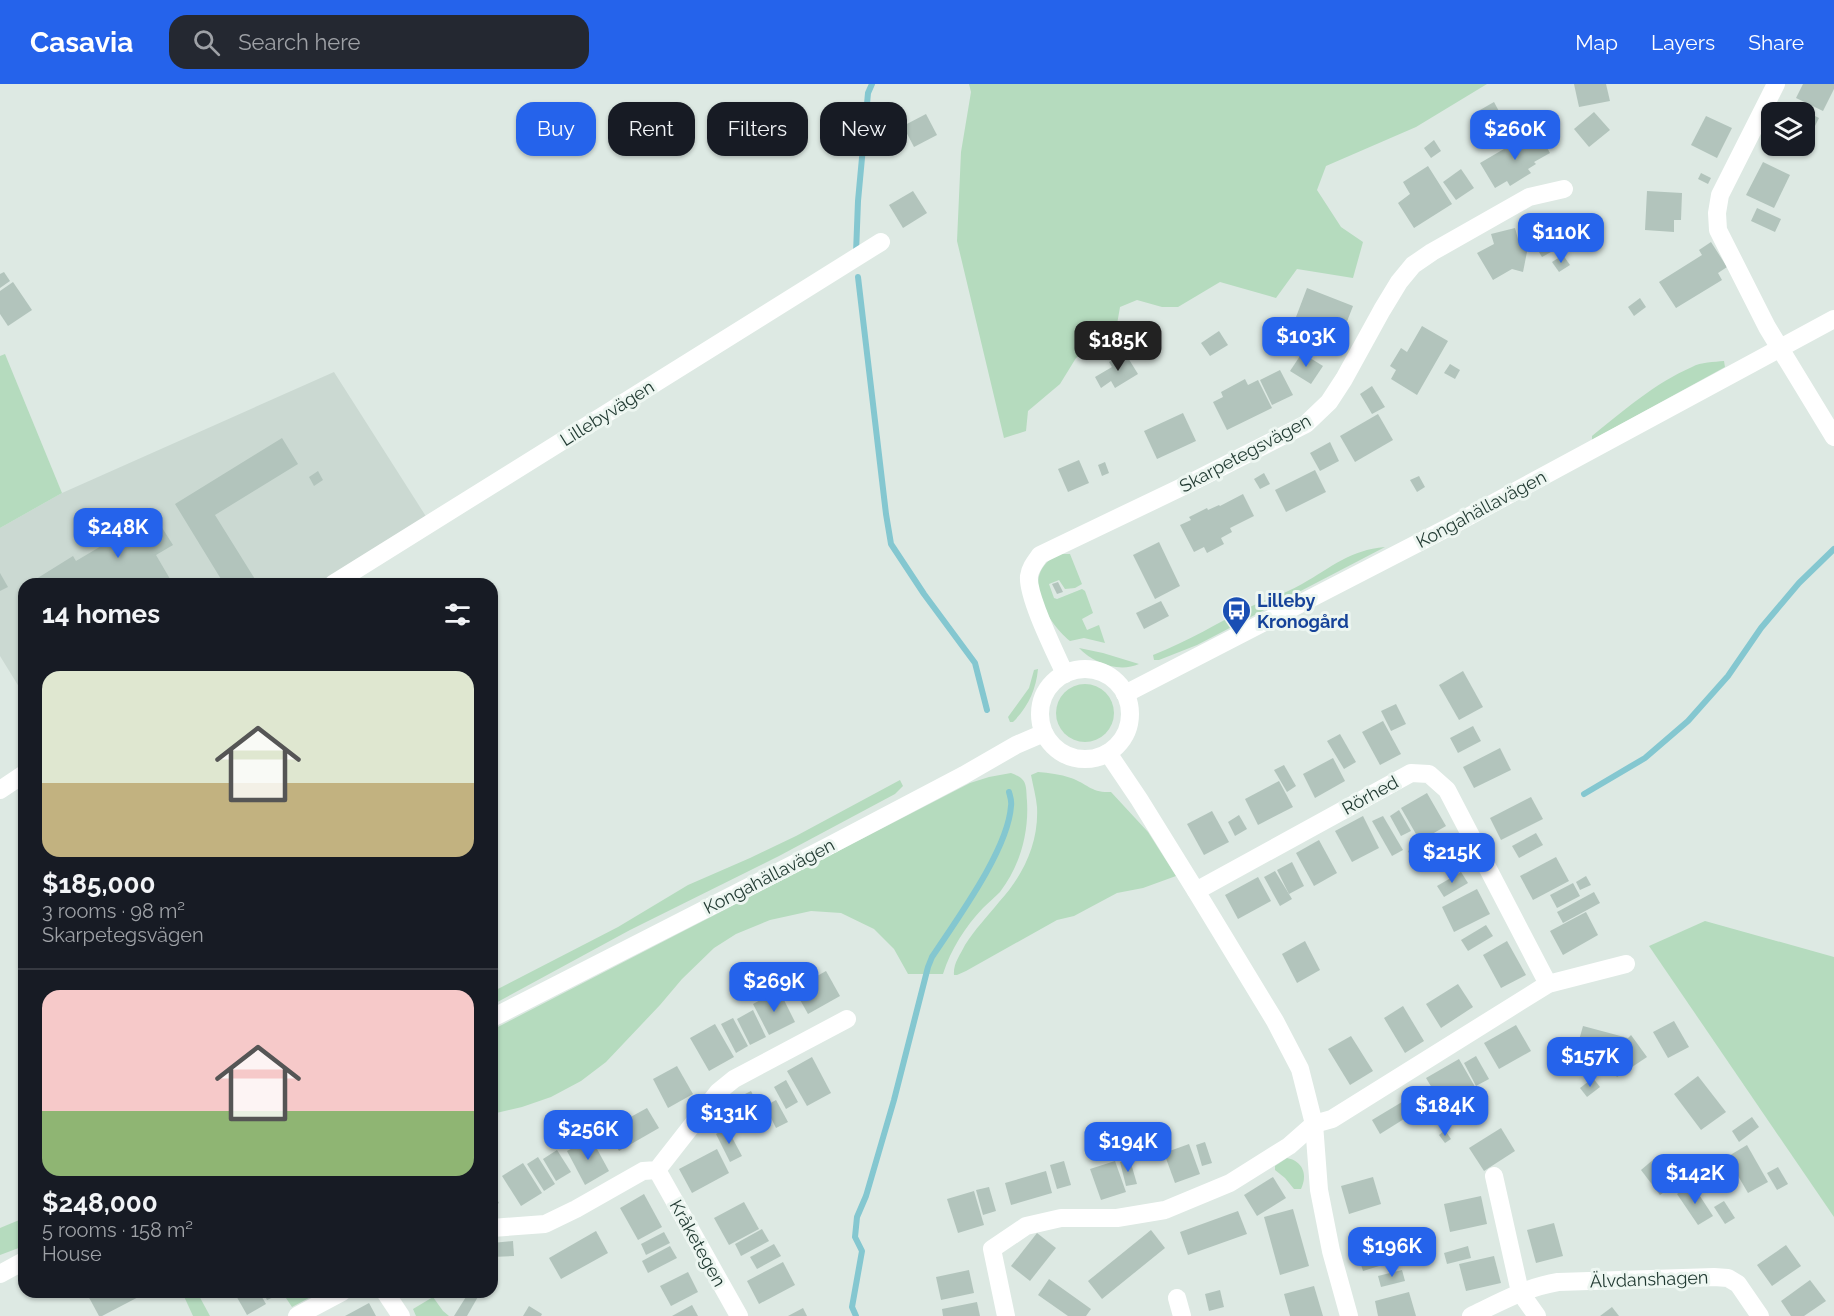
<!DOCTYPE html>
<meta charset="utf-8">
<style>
body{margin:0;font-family:Raleway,sans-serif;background:#242831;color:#f1f3f6;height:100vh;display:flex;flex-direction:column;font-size:22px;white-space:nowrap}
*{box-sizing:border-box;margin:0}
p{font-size:20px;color:#9ea1a6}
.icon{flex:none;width:33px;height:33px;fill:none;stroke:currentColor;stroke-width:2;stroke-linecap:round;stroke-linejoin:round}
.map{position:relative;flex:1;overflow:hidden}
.panel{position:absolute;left:18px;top:494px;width:480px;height:720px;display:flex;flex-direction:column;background:#171b24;border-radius:18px;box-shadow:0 2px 4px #0004}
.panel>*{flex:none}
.banner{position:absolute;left:516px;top:18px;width:570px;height:54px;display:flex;gap:12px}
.fabs{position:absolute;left:1761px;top:18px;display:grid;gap:12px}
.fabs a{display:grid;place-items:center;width:54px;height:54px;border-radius:12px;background:#171b24;box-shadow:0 2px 4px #0004;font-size:30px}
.price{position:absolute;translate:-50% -51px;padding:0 14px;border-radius:12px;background:#2563eb;color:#fff;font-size:20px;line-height:39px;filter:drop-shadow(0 2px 3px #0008)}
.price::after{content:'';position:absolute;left:50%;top:36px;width:18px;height:14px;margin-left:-9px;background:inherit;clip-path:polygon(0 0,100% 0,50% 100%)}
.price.selected{background:#222;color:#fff}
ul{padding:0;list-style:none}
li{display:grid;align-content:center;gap:12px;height:318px;padding:0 24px}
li+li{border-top:2px solid #363941}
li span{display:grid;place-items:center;height:186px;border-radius:18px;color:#555}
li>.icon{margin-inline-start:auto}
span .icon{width:108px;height:108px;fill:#fffc;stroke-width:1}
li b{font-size:26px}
h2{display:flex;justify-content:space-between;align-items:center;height:72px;padding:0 24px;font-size:26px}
.tag{padding:0 21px;border-radius:18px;background:#171b24;box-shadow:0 2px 4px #0004;font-size:21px;line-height:54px}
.tag.selected{background:#2563eb;color:#fff}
header{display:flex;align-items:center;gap:36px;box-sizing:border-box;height:84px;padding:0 30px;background:#2563eb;color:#fff}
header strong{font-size:28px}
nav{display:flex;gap:33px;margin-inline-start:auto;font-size:21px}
.search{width:420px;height:54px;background:#242831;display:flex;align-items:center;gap:15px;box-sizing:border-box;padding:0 21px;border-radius:18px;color:#9ea1a6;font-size:22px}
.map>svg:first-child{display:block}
.built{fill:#cbd9d2}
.green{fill:#b5dbbe}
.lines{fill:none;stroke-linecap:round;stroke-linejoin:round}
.stream{stroke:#84c7d0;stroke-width:6}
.building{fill:#b2c4bc}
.minor{stroke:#fff;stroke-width:18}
.tertiary{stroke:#fff;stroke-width:18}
.labels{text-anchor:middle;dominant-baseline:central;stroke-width:6;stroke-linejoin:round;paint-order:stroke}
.street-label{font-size:18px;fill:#1f3830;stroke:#edf6f1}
.transit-label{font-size:18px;font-weight:bold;fill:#164399;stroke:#edf6f1;text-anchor:start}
</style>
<header>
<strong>Casavia</strong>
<div class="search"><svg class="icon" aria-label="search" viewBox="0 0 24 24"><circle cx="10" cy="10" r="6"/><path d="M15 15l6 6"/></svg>Search here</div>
<nav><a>Map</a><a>Layers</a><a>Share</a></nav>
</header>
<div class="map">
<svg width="1834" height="1232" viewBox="0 0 1834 1232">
<rect width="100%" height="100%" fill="#dde9e3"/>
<!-- built -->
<polygon class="built" points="334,288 434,445 350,499 24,500 24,611 0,572 0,444 62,409"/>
<!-- green -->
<g class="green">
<polygon points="969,0 1487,0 1416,43 1326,82 1317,106 1341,143 1363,158 1353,194 1297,185 1276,214 1220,198 1178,223 1162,223 1137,216 1120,223 1116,246 1076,274 1060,300 1028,327 1026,347 1004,354 957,157 961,68 971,8"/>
<polygon points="5,270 62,409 0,444 0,272"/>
<path d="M1724 277 1725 283 1592 356V352C1623 327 1655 299 1692 283 1701 278 1714 278 1724 277Z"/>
<path d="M1385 463 1197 561 1159 576H1154L1153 571C1187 558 1219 538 1252 522 1268 514 1287 509 1302 500 1332 483 1350 466 1385 463Z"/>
<path d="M1060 470H1070L1082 500 1075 504 1065 505 1059 496 1049 500 1054 514 1057 515 1082 505 1085 507 1093 529 1082 535 1087 546 1099 541 1105 559 1084 554 1070 557C1045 536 1018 488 1060 470Z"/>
<path d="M1079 564 1103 569 1139 580C1119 589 1093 579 1079 564Z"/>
<path d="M1038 585C1036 606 1028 623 1013 638H1010L1008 633 1029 604 1034 586Z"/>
<circle cx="1085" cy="629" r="29"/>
<path d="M1038 688C1049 689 1060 690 1071 694 1088 700 1091 709 1111 708L1148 748 1176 792 1143 804 1117 809 1074 832 1057 836 966 887 957 891H954C953 880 960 871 965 861 975 845 987 833 999 818 1023 792 1039 759 1037 723 1036 712 1033 702 1031 691Z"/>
<path d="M1011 689C1027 695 1026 700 1027 717 1029 749 1020 782 1000 808 995 813 989 818 983 824 965 843 951 865 943 890H908L894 865 874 845 841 829 811 827 770 836 736 850 714 864 682 895 660 921 606 978 581 997 551 1013 522 1023 492 1030V946L970 699 989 693Z"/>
<polygon points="900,696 903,702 895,710 779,772 630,846 492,921 492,908 618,843 688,801 750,774 796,752"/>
<polygon points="1705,837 1834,873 1834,1133 1649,862"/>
<path d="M1287 1074C1303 1077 1308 1091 1301 1105H1294L1285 1094 1275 1086V1082Z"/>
<polygon points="24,1134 24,1162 0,1171 0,1144"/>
<polygon points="182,1208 197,1208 210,1232 193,1232"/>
<path d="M292 1208C300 1210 310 1207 320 1208L292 1223 284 1211Z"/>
<polygon points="433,1213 443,1227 449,1232 416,1232 413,1225"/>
</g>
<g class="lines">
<!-- stream -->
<g class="stream">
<polyline points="856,169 858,117 868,9 872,0"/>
<polyline points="858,193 886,430 891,460 924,510 975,579 987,626"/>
<polyline points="1584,710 1645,674 1688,637 1728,592 1761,544 1799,499 1834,465"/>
<path d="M856 1232 852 1223 862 1167 855 1153 857 1133 866 1112 894 1016 928 883 932 873C957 835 1008 766 1011 722 1012 717 1010 712 1009 708"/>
</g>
</g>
<!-- building -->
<g class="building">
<polygon points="1574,0 1606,0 1610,17 1579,23"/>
<polygon points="1803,0 1834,0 1834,5 1823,27 1796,14"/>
<polygon points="1494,18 1501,31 1487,38 1480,26"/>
<polygon points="1594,28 1610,46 1589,63 1574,45"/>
<polygon points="1809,29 1819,34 1812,48 1804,44 1804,37"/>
<polygon points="926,30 937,51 914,63 903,42"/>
<polygon points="1706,32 1732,44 1717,74 1691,61"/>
<polygon points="1538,48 1550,69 1534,78 1536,80 1528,85 1531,89 1510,102 1507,97 1495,104 1480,79 1521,55 1522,57"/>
<polygon points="1434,56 1441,67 1431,74 1424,64"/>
<polygon points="1763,78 1790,91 1774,124 1746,111"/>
<polygon points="1428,82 1452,120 1414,144 1398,119 1410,110 1403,98"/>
<polygon points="1461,85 1474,104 1456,116 1443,98"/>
<polygon points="1701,89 1711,94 1708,100 1698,95"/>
<polygon points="913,107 927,129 903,144 889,121"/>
<polygon points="1647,107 1682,109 1681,136 1674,136 1674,148 1645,146"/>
<polygon points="1757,124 1781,135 1775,148 1751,137"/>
<polygon points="1546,139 1560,163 1542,173 1528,150"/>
<polygon points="1515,144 1518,155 1529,158 1523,188 1512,185 1493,196 1477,169 1494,160 1491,150"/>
<polygon points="1711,158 1727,183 1718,189 1722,196 1676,224 1659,198 1702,171 1699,166"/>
<polygon points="1563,171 1570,181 1559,188 1552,178"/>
<polygon points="4,188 10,197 0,204 0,190"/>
<polygon points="13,198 32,226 8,242 0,230 0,207"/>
<polygon points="1307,204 1353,222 1336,266 1308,255 1314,239 1296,233"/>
<polygon points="1640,214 1646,223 1634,232 1628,223"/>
<polygon points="1155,238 1160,247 1149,253 1144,244"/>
<polygon points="1422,242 1448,257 1417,311 1391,295 1396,286 1390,282 1401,264 1407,268"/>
<polygon points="1219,247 1228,261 1210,272 1201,259"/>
<polygon points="1125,269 1138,290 1115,304 1111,297 1101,304 1095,293 1112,283 1109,278"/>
<polygon points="1302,269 1323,282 1311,300 1290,287"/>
<polygon points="1450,280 1460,286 1455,295 1444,289"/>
<polygon points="1280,286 1293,311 1272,321 1260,296"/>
<polygon points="1245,295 1248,301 1258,296 1272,324 1227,346 1213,318 1223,313 1221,308"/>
<polygon points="1372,302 1385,323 1372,330 1360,310"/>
<polygon points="1183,329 1196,357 1157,375 1144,347"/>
<polygon points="1378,330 1393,356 1355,378 1340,352"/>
<polygon points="282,354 298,380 215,431 258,500 224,500 175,420"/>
<polygon points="1330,358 1339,377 1320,387 1310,369"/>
<polygon points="1079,376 1089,399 1068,408 1058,385"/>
<polygon points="1105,378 1109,389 1102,392 1098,381"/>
<polygon points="1315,386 1326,408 1286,428 1275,406"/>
<polygon points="318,387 323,396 314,402 309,393"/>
<polygon points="1264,389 1270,400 1260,405 1254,395"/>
<polygon points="1419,392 1425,403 1417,408 1410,396"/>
<polygon points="1243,410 1254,432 1230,444 1232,448 1221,454 1224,460 1207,469 1204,463 1194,468 1180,441 1191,436 1189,433 1207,424 1208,426 1219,421 1220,422"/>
<polygon points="154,431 173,461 156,471 173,500 28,500 73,472 76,477 103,461 100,455 135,433 139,440"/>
<polygon points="1159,458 1180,502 1155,515 1133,471"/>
<polygon points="0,489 8,503 0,507"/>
<polygon points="1058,498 1063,508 1057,510 1052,500"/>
<polygon points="1161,517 1169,532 1144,545 1136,529"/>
<polygon points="1463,587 1483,623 1459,636 1439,601"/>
<polygon points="1396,620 1406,640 1391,647 1381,627"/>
<polygon points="1383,637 1401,670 1380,681 1362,648"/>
<polygon points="1473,642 1481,657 1458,669 1450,654"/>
<polygon points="1340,650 1356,678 1344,685 1327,657"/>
<polygon points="1500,664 1511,686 1474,704 1463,683"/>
<polygon points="1333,674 1345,697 1315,714 1303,690"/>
<polygon points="1284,681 1296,702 1287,708 1274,686"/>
<polygon points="1279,697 1293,723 1258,741 1245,715"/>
<polygon points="1427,709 1446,742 1420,757 1401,724"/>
<polygon points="1531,713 1543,735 1501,756 1490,734"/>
<polygon points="1399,726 1411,747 1401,752 1390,732"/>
<polygon points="1212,727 1229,758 1204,771 1187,740"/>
<polygon points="1239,731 1247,745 1235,752 1228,738"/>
<polygon points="1363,732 1379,764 1352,778 1335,747"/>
<polygon points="1383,732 1403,766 1392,772 1372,737"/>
<polygon points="1536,749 1543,761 1519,774 1512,762"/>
<polygon points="1319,756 1337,789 1314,802 1296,769"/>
<polygon points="1419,761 1423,770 1412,775 1408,767"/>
<polygon points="1437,769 1442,779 1434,784 1429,773"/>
<polygon points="1556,773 1569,797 1533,816 1520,792"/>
<polygon points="1292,778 1304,802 1289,810 1277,786"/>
<polygon points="1275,787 1292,815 1280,822 1264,793"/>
<polygon points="1461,788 1468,799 1444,813 1437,802"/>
<polygon points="1586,792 1591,801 1580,806 1576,798"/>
<polygon points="1258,793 1271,817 1238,835 1225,811"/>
<polygon points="1573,799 1580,812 1557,824 1550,811"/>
<polygon points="1477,805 1490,830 1454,848 1442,823"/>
<polygon points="1594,808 1600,819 1563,839 1557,828"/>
<polygon points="1586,828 1598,851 1563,871 1550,847"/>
<polygon points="1486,841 1493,852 1468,867 1461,856"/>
<polygon points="1305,857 1320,886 1297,899 1282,870"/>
<polygon points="1507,857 1526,891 1501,904 1483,871"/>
<polygon points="826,887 840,912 808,930 794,905"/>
<polygon points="1458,900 1473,923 1441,944 1426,920"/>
<polygon points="779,906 795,938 769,951 753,920"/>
<polygon points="1403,922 1424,957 1405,969 1384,934"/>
<polygon points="753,926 766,953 750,961 737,935"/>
<polygon points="733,934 748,962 736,969 721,940"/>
<polygon points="1674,937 1689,963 1668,974 1653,948"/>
<polygon points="715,940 734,973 709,987 690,954"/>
<polygon points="1516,941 1531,967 1499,985 1484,959"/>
<polygon points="1583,942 1628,954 1631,951 1647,973 1617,993 1603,972 1576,967"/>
<polygon points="1351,952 1373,987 1350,1001 1328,965"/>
<polygon points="1476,972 1489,995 1476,1002 1464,979"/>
<polygon points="812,973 831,1009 807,1022 787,987"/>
<polygon points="1459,975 1478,1008 1455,1021 1448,1009 1438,1014 1426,994"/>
<polygon points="677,982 693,1010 668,1024 653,995"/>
<polygon points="1698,992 1726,1028 1701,1046 1674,1010"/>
<polygon points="1593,994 1600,1003 1587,1013 1580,1004"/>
<polygon points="786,996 798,1018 786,1025 774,1003"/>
<polygon points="751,1007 769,1043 755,1049 737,1014"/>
<polygon points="1412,1012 1420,1025 1380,1050 1372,1036"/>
<polygon points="776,1016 788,1038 776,1044 765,1022"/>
<polygon points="647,1024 659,1044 619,1067 607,1046"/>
<polygon points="1752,1033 1759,1043 1739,1058 1732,1047"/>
<polygon points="727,1044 742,1072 730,1078 716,1050"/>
<polygon points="1501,1044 1515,1067 1484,1087 1469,1064"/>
<polygon points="1445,1046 1451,1055 1445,1059 1439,1051"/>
<polygon points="591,1054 609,1087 585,1101 567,1067"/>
<polygon points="1117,1058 1120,1069 1108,1072 1105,1061"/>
<polygon points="1205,1058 1212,1079 1202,1082 1196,1061"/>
<polygon points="1189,1060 1200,1090 1175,1099 1164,1069"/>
<polygon points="1747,1061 1768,1098 1748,1109 1727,1073"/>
<polygon points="717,1065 729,1089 692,1109 679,1085"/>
<polygon points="557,1066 571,1088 556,1097 543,1075"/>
<polygon points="538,1073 555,1100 544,1107 527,1080"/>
<polygon points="1654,1075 1674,1101 1660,1111 1641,1086"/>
<polygon points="1130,1076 1137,1100 1126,1102 1120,1078"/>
<polygon points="1064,1077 1071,1101 1057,1105 1050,1081"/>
<polygon points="1115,1077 1126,1108 1101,1116 1090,1085"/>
<polygon points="523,1079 542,1109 521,1122 502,1092"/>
<polygon points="1778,1083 1788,1100 1777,1106 1767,1089"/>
<polygon points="1046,1087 1052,1109 1011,1121 1005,1099"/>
<polygon points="1273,1093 1286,1114 1257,1132 1244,1111"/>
<polygon points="1373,1093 1381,1120 1349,1130 1341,1102"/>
<polygon points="1692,1100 1713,1132 1698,1141 1677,1110"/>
<polygon points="989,1103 996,1127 983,1131 976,1106"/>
<polygon points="492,1106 499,1119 492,1123"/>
<polygon points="974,1107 984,1141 958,1149 947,1115"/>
<polygon points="644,1110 662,1143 638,1156 620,1124"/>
<polygon points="1481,1112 1487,1140 1450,1148 1444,1120"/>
<polygon points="1724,1117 1735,1134 1725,1140 1714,1123"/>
<polygon points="744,1118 759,1145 729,1161 714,1134"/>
<polygon points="1293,1125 1309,1182 1280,1191 1264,1133"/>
<polygon points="1238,1127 1247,1150 1188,1171 1180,1148"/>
<polygon points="1554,1139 1563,1172 1536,1179 1527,1146"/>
<polygon points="762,1145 769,1157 741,1172 735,1160"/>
<polygon points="1151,1146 1165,1164 1102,1215 1088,1197"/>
<polygon points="596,1147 608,1169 561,1195 549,1174"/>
<polygon points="1394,1147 1402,1175 1363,1187 1354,1159"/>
<polygon points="664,1148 670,1159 646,1171 641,1160"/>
<polygon points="1037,1149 1056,1164 1030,1197 1011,1182"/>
<polygon points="513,1157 514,1172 492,1173 492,1159"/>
<polygon points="774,1160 781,1172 757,1185 750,1173"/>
<polygon points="1786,1161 1801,1182 1772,1202 1757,1181"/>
<polygon points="670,1162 677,1174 648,1189 642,1177"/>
<polygon points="1468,1162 1471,1174 1447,1180 1444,1169"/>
<polygon points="1494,1172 1501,1199 1466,1207 1459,1180"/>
<polygon points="783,1178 795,1201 759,1220 747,1197"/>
<polygon points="969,1186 974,1209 941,1216 936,1193"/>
<polygon points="1402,1186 1405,1197 1381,1203 1378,1192"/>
<polygon points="688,1188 698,1208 671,1222 660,1202"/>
<polygon points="1049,1195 1091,1225 1086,1232 1068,1232 1038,1211"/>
<polygon points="1810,1196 1826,1217 1804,1232 1791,1232 1781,1217"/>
<polygon points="1314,1202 1323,1232 1290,1232 1284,1210"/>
<polygon points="1220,1206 1224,1223 1209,1227 1205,1210"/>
<polygon points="86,1208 148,1208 102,1232 99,1232"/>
<polygon points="234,1208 259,1208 266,1220 247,1231"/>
<polygon points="263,1208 280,1208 281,1210 267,1216"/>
<polygon points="469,1208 473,1208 479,1211 467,1232 454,1232"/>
<polygon points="1409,1208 1416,1232 1378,1232 1375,1217"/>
<polygon points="977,1218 980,1232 943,1232 942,1225"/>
<polygon points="369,1219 376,1232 345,1232"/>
<polygon points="692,1221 698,1232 672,1232"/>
<polygon points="529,1222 542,1230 541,1232 523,1232"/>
<polygon points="1612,1223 1619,1232 1600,1232"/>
<polygon points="803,1224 807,1232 788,1232"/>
</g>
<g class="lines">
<!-- minor -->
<g class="minor">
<polyline points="1776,0 1720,111 1717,129 1718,146 1767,243 1834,353"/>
<polyline points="333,500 881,158"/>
<path d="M1065 590C1056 570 1027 513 1029 492 1030 484 1035 478 1040 471L1186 401 1306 340 1329 318 1344 295 1382 226 1399 198 1413 181 1432 168 1529 113 1564 105"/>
<polyline points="1108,669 1139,715 1196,807 1275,937 1300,985 1314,1040 1319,1106 1331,1167 1349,1232"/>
<polyline points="0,706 24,690"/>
<polyline points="1196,807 1411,689 1429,690 1447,706 1548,900"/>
<polyline points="657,1086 739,1232"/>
<polyline points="1494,1092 1520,1208 1537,1232"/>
<polyline points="492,1144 545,1140 576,1125 643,1087 657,1086 718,1008 734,995 847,935"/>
<polyline points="385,1208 401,1232"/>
<polyline points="1177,1214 1182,1232"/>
<polyline points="297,1232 342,1208"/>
<polyline points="1006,1232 992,1165 1026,1142 1061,1134 1117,1134 1165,1126 1230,1099 1289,1062 1314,1040 1332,1035 1548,900 1626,880"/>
<path d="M1471 1232C1500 1218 1527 1203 1558 1198L1714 1193 1728 1194 1738 1200 1760 1232"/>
</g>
<!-- tertiary -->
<g class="tertiary">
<circle cx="1085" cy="630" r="45"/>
<polyline points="1125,610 1451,442 1834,235"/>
<polyline points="492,934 825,764 964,691 1016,661 1044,649"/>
<polyline points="0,1190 24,1177"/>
</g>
</g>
<!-- icons -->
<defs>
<symbol id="bus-pin" viewBox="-11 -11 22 30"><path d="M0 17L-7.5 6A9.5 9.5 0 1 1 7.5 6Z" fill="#1a4fb4" stroke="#edf6f1"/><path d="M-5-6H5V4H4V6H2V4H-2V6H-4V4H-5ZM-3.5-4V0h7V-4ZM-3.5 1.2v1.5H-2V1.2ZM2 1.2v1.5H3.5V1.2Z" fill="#fff"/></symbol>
</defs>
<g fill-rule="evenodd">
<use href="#bus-pin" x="1220" y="510" width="33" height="45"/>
</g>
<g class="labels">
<!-- street labels -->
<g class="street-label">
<text transform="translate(607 329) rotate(-32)">Lillebyvägen</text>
<text transform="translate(1245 369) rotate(-28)">Skarpetegsvägen</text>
<text transform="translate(1481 425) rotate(-28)">Kongahällavägen</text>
<text transform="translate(1370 711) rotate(-29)">Rörhed</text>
<text transform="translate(769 792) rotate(-27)">Kongahällavägen</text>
<text transform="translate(698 1159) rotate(61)">Kråketegen</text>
<text transform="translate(1649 1195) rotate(-2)">Älvdanshagen</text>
</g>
<!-- transit labels -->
<g class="transit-label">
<text x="1257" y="516">Lilleby<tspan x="1257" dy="21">Kronogård</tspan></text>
</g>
</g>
</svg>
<div class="fabs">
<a><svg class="icon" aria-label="layers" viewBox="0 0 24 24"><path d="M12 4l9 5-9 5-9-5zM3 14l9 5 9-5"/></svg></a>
</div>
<b class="price" style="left:1515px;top:77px">$260K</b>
<b class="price" style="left:1561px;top:180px">$110K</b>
<b class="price" style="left:1306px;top:284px">$103K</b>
<b class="price selected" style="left:1118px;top:288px">$185K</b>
<b class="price" style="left:118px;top:475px">$248K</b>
<b class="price" style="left:1452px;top:800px">$215K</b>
<b class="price" style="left:774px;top:929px">$269K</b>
<b class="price" style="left:1590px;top:1004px">$157K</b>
<b class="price" style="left:1445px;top:1053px">$184K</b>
<b class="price" style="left:729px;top:1061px">$131K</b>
<b class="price" style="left:588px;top:1077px">$256K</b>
<b class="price" style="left:1128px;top:1089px">$194K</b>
<b class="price" style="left:1695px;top:1121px">$142K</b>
<b class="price" style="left:1392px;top:1194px">$196K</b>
<div class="banner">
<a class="tag selected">Buy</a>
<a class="tag">Rent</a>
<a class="tag">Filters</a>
<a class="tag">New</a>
</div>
<section class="panel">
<h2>14 homes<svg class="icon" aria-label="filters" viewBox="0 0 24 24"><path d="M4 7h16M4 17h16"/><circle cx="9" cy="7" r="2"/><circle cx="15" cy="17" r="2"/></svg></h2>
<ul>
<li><span style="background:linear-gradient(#dfe7d0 60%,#c2b280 0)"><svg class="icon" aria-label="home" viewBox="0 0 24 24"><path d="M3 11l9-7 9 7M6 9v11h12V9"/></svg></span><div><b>$185,000</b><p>3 rooms · 98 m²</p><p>Skarpetegsvägen</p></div></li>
<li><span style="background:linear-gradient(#f6c9c9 65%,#8fb573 0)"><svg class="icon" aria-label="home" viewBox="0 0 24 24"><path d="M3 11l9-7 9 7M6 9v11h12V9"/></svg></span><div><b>$248,000</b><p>5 rooms · 158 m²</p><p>House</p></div></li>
</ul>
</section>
</div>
